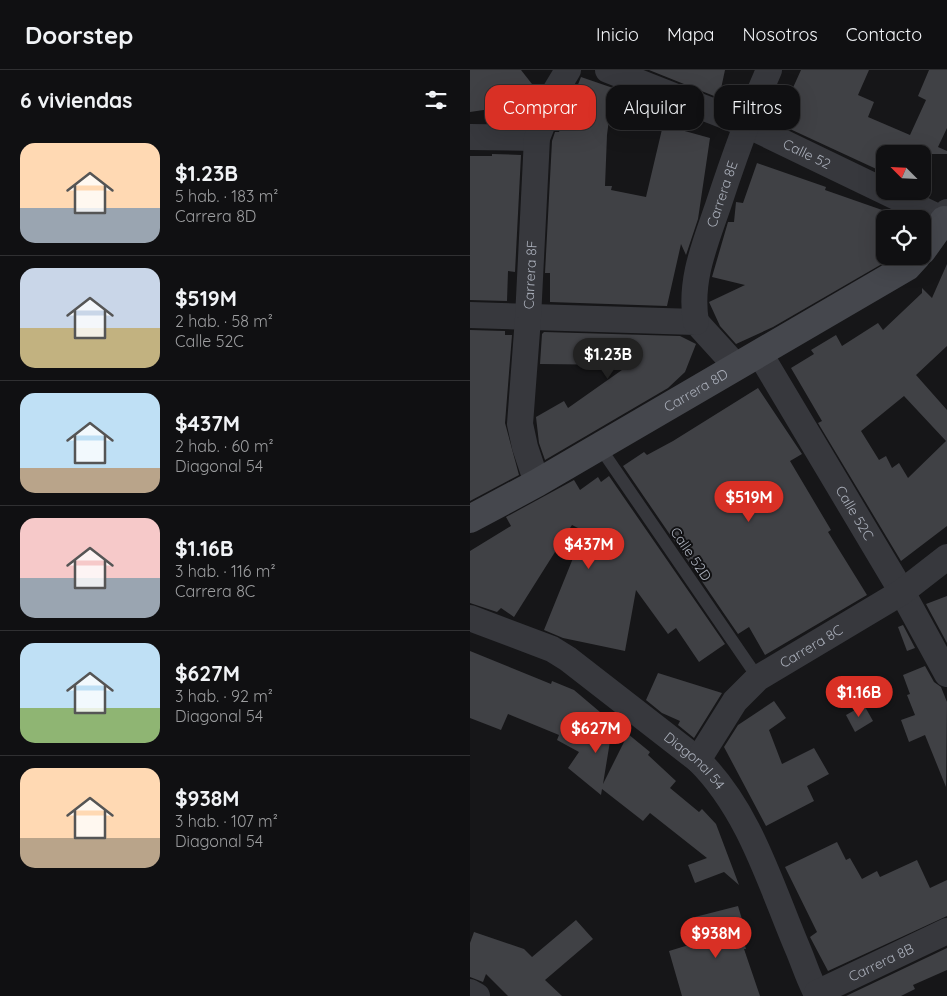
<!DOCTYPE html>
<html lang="es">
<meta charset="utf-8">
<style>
body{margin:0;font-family:Quicksand,sans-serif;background:#1e1e20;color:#f1f3f6;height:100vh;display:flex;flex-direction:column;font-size:19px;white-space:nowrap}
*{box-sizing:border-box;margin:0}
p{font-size:16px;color:#9c9d9f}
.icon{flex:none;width:28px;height:28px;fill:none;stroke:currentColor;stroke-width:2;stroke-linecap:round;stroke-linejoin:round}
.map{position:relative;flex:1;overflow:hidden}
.drawer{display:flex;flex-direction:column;background:#101012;width:470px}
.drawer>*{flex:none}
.hud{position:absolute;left:15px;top:15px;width:386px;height:45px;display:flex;gap:10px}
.needle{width:32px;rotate:294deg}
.controls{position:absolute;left:406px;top:75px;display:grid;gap:10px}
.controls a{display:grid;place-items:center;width:55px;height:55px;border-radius:10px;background:#101012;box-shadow:0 5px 20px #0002,0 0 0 1px #303032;font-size:25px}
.price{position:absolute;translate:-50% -42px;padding:0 11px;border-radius:18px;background:#d93025;color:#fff;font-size:16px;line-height:32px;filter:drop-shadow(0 1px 2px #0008)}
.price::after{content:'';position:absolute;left:50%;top:30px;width:15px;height:11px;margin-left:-8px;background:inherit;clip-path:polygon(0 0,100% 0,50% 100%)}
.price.active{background:#222;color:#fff}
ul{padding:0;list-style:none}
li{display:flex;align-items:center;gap:15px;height:125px;padding:0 20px}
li+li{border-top:1px solid #303032}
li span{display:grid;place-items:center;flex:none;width:140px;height:100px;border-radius:15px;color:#555}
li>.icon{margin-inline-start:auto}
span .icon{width:60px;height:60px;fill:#fffc;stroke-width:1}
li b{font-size:21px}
h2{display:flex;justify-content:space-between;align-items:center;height:60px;padding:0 20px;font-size:21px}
.chip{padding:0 18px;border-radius:15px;background:#101012;box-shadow:0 5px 20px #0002,0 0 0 1px #303032;font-size:18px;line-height:45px}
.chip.active{background:#d93025;color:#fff}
header{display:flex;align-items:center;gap:30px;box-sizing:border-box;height:70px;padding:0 25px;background:#101012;border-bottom:1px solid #303032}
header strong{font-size:24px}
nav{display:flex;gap:28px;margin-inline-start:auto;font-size:18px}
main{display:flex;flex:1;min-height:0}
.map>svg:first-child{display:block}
.building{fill:#404145;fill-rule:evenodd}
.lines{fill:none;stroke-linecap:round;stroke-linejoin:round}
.lane{stroke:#37383d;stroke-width:12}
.street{stroke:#37383d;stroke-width:26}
.secondary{stroke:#45474d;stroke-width:28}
.labels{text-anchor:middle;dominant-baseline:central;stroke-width:4;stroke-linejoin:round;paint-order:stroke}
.street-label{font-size:14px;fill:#a8adb8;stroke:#111113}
</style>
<header>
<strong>Doorstep</strong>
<nav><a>Inicio</a><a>Mapa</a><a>Nosotros</a><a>Contacto</a></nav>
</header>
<main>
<section class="drawer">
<h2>6 viviendas<svg class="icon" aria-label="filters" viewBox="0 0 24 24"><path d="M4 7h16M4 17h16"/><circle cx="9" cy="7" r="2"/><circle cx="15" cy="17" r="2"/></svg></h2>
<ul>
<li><span style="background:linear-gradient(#ffd9b3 65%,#9aa5b1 0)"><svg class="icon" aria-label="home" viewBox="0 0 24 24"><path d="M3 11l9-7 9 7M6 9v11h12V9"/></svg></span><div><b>$1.23B</b><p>5 hab. · 183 m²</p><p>Carrera 8D</p></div></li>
<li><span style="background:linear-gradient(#c9d6e8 60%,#c2b280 0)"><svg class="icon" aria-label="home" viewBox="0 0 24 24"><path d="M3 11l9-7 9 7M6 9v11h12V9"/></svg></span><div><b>$519M</b><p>2 hab. · 58 m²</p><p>Calle 52C</p></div></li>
<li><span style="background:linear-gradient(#bfe0f5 75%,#b9a48a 0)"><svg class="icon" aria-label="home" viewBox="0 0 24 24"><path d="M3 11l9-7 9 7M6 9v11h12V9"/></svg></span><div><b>$437M</b><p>2 hab. · 60 m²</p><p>Diagonal 54</p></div></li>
<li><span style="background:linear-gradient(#f6c9c9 60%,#9aa5b1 0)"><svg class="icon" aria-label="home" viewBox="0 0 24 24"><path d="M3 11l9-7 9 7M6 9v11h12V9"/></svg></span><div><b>$1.16B</b><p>3 hab. · 116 m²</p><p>Carrera 8C</p></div></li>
<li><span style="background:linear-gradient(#bfe0f5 65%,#8fb573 0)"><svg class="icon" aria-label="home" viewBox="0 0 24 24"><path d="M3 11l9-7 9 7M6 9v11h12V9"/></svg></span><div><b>$627M</b><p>3 hab. · 92 m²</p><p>Diagonal 54</p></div></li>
<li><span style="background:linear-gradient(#ffd9b3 70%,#b9a48a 0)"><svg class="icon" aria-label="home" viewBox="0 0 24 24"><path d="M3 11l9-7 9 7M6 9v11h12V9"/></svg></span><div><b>$938M</b><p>3 hab. · 107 m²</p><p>Diagonal 54</p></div></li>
</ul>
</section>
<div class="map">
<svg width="477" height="926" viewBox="0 0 477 926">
<rect width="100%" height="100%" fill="#161618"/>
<!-- building -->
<g class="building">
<polygon points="0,0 51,0 62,14 34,37 0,42"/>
<polygon points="179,0 255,0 249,28"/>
<polygon points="331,0 399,0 388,25 404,32 398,47 440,65 456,30 448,26 459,0 477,0 477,58 468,77 477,81 477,84 415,84 415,103 307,53"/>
<polygon points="111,7 143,18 137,65 135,116 142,116 141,120 176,127 193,55 240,68 228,149 216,185 211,174 197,236 80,232 80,203 75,203 82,71 85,62 89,62"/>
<polygon points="165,27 212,45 208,57 159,40"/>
<polygon points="22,84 51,85 45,202 38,201 37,231 0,230 0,86 22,86"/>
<polygon points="287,93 356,117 355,120 415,141 415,186 424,187 303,257 266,274 250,256 239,232 275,215 242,207 258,152 264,152 266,132 273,133"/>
<path d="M477 194V276L446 305 477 340V456L431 491 348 353 352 351 321 298 344 284 341 280 366 265 372 276 408 253 413 260 452 223V218L462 228ZM434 326 476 371 438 408 429 393 422 398 416 386 409 390 391 361Z"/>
<polygon points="0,260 35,261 35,265 42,265 35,353 49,405 0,431"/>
<polygon points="74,262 210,266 226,274 215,302 198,318 75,390 69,373 66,347 94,331 98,338 159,295 70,294 72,264"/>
<polygon points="288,318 332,384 320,391 361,460 358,462 397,525 295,585 279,557 268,564 153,396 174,382 177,385 203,371"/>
<polygon points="139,406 255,574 229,592 206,558 198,564 166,520 155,581 93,568 74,560 114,461 102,455 44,547 31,538 27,542 0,533 0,481 41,456 36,447 104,410 110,420 128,407 131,412"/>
<polygon points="477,526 477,573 456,534"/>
<polygon points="433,555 445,578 437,581 428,557"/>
<polygon points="0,581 81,614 82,611 104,620 143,653 133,714 158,664 180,682 178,685 206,711 200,718 229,742 232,739 246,754 269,815 254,802 225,813 218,795 237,788 180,743 173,751 132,719 131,725 98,698 109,682 87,670 89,665 38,644 31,660 0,648"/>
<polygon points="455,596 464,612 471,617 477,632 476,717 455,665 439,672 431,650 445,645 437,625 440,624 433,605"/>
<polygon points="188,603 252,623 224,668 208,655 210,651 192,643 176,630"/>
<polygon points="304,631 316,648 299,660 312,694 344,678 359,704 337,716 344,731 296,756 254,677 268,655"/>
<polygon points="394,635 403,651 385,662 376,645"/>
<polygon points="367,772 376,790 380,788 392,809 407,801 410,807 447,790 460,818 477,810 477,846 358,901 340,867 347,862 315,797"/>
<polygon points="268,836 274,856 270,857 276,879 274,879 290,926 212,926 199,881 232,871 225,847"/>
<polygon points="106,850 123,869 75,910 92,926 38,926 16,904 13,912 0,907 0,873 4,862 54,879 62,887"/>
<polygon points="477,878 477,900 443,915 445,919 431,926 376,926"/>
</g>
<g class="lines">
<!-- lane -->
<polyline class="lane" points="129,376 288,608"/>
<!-- street -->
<g class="street">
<path id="s1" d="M138 0 275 54 474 150 477 142"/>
<polyline points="0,67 67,68"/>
<polyline points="0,245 226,252 266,296"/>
<path id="s2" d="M226 252C219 211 235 174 248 136 263 90 279 45 299 0"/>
<path id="s3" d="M290 284 432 522 477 604"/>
<path id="s4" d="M67 413 55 377 50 354 58 248 67 68 86 20 98 0"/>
<path id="s5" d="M0 548 82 579 98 589 228 690C279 740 300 813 327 877 334 893 339 911 348 926"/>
<path id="s6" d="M228 690 265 631 288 608 432 522 477 487"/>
<polyline points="0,922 7,926"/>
<path id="s7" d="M347 923 477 861"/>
</g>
<!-- secondary -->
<g class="secondary">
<polyline points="452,181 474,150 477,151"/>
<path id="s8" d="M0 449 67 413 437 197 447 186"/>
</g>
</g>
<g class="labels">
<!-- street labels -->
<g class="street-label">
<text stroke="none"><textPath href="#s1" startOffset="216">Calle 52</textPath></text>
<text stroke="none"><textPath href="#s2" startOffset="132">Carrera 8E</textPath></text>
<text stroke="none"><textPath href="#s4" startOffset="211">Carrera 8F</textPath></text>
<text stroke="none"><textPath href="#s8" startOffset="260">Carrera 8D</textPath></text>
<text stroke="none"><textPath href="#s3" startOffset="185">Calle 52C</textPath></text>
<text transform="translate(221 484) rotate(56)">Calle 52D</text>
<text stroke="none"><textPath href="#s6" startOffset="164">Carrera 8C</textPath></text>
<text stroke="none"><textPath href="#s5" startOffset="269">Diagonal 54</textPath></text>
<text stroke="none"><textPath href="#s7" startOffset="71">Carrera 8B</textPath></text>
</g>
</g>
</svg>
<div class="controls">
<a><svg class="needle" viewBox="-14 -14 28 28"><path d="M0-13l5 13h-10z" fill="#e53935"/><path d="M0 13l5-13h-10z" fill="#9c9d9f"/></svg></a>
<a><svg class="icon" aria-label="locate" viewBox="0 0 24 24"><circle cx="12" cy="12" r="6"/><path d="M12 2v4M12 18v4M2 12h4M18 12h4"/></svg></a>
</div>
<b class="price active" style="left:138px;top:310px">$1.23B</b>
<b class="price" style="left:279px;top:453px">$519M</b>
<b class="price" style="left:119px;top:500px">$437M</b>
<b class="price" style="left:389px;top:648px">$1.16B</b>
<b class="price" style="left:126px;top:684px">$627M</b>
<b class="price" style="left:246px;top:889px">$938M</b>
<div class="hud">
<a class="chip active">Comprar</a>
<a class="chip">Alquilar</a>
<a class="chip">Filtros</a>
</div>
</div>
</main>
